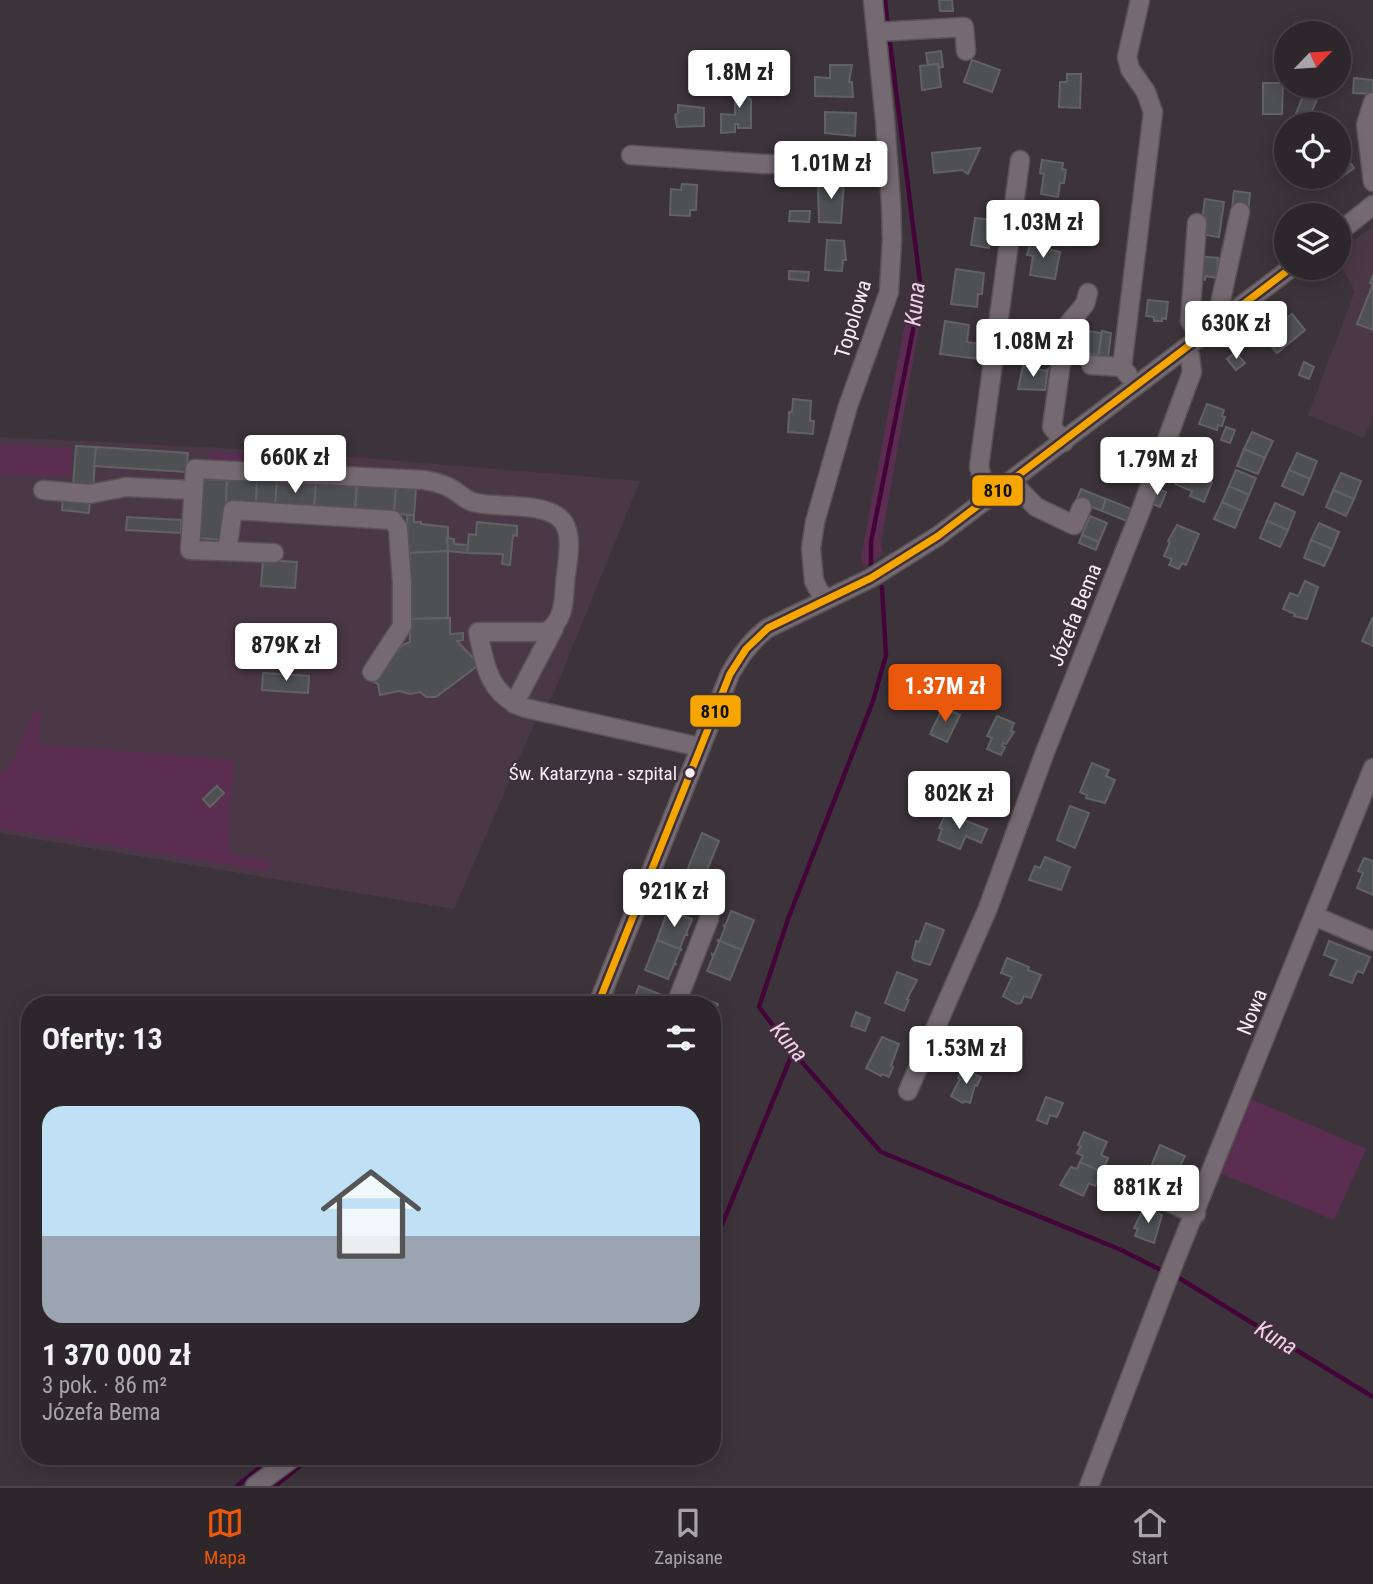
<!DOCTYPE html>
<html lang="pl">
<meta charset="utf-8">
<style>
body{margin:0;font-family:"Roboto Condensed",sans-serif;background:#352f34;color:#f1f3f6;height:100vh;display:flex;flex-direction:column;font-size:26px;white-space:nowrap}
*{box-sizing:border-box;margin:0}
p{font-size:23px;color:#a7a5a9}
.icon{flex:none;width:38px;height:38px;fill:none;stroke:currentColor;stroke-width:2;stroke-linecap:round;stroke-linejoin:round}
.map{position:relative;flex:1;overflow:hidden}
.side{position:absolute;left:21px;top:996px;width:700px;height:469px;display:flex;flex-direction:column;background:#2d272c;border-radius:28px;box-shadow:0 4px 18px #0003,0 0 0 2px #484448}
.side>*{flex:none}
.needle{width:46px;rotate:65deg}
.tools{position:absolute;left:1274px;top:21px;display:grid;gap:14px}
.tools a{display:grid;place-items:center;width:77px;height:77px;border-radius:50%;background:#2d272c;box-shadow:0 4px 18px #0003,0 0 0 2px #484448;font-size:35px}
.price{position:absolute;translate:-50% -60px;padding:0 16px;border-radius:7px;background:#fff;color:#222;font-size:23px;line-height:46px;filter:drop-shadow(0 2px 4px #0008)}
.price::after{content:'';position:absolute;left:50%;top:42px;width:21px;height:16px;margin-left:-10px;background:inherit;clip-path:polygon(0 0,100% 0,50% 100%)}
.price.on{background:#ea580c;color:#fff}
ul{padding:0;list-style:none}
li{display:grid;align-content:center;gap:14px;height:371px;padding:0 21px}
li span{display:grid;place-items:center;height:217px;border-radius:21px;color:#555}
li>.icon{margin-inline-start:auto}
span .icon{width:126px;height:126px;fill:#fffc;stroke-width:1}
li b{font-size:30px}
h2{display:flex;justify-content:space-between;align-items:center;height:84px;padding:0 21px;font-size:30px}
.dock{display:flex;justify-content:space-around;align-items:center;height:98px;border-top:2px solid #484448;background:#2d272c;font-size:19px;color:#a7a5a9}
.dock a{display:grid;justify-items:center;gap:4px}
.dock .on{color:#ea580c}
.map>svg:first-child{display:block}
.built{fill:#4b3846}
.green{fill:#5b2e51}
.lines{fill:none;stroke-linecap:round;stroke-linejoin:round}
.stream{stroke:#430539;stroke-width:4.5}
.building{fill:#4f5052;stroke:#616264;stroke-width:2}
.minor-casing{stroke:#595357;stroke-width:21}
.minor{stroke:#756a71;stroke-width:18}
.bus-1-casing{stroke:#3f313c;stroke-width:12}
.bus-1{stroke:#f7a600;stroke-width:7}
.bus-dot{fill:#f7eef4;stroke:#3f313c;stroke-width:2.5}
.labels{text-anchor:middle;dominant-baseline:central;stroke-width:5;stroke-linejoin:round;paint-order:stroke}
.bus-label{font-size:19px;fill:#f7eef4;stroke:#3f313c;text-anchor:end}
.street-label{font-size:21px;fill:#f7eef4;stroke:#3f313c}
.water-label{font-size:23px;font-style:italic;fill:#f6ceeb;stroke:#3f313c}
.line-badge{stroke:#3f313c;stroke-width:2.5}
.pale-badge-label{font-size:19px;text-anchor:middle;font-weight:bold;fill:#111}
</style>
<div class="map">
<svg width="1373" height="1486" viewBox="0 0 1373 1486">
<rect width="100%" height="100%" fill="#3c343a"/>
<!-- built -->
<g class="built">
<polygon points="1373,226 1373,417 1364,438 1308,415 1355,291 1339,263 1339,252"/>
<polygon points="0,437 279,451 640,481 552,697 535,722 454,909 0,833"/>
</g>
<!-- green -->
<g class="green">
<polygon points="927,282 881,542 883,554 864,567 861,558 912,285"/>
<polygon points="0,445 71,448 71,477 0,474"/>
<polygon points="210,452 278,456 278,461 400,468 400,476 211,466"/>
<path d="M36 709 42 712 38 743 45 745 199 757 235 761 230 801 229 849 238 856 270 861 268 871 0 828V773C19 765 23 725 36 709Z"/>
<polygon points="1251,1099 1366,1149 1334,1220 1220,1173"/>
</g>
<g class="lines">
<!-- stream -->
<g class="stream">
<polyline points="885,0 888,27"/>
<polyline points="871,564 871,542 921,290 890,42"/>
<polyline points="882,587 886,655 873,701 788,919 759,1007 793,1052 881,1152 1119,1249 1159,1269"/>
<polyline points="712,1249 793,1052"/>
<polyline points="1179,1278 1373,1397"/>
<polyline points="237,1486 274,1456"/>
<polyline points="275,1486 313,1456"/>
</g>
</g>
<!-- building -->
<g class="building">
<polygon points="939,0 952,0 953,11 940,11"/>
<polygon points="941,51 943,67 938,68 938,64 928,65 926,53"/>
<polygon points="972,60 1000,70 992,92 964,82"/>
<polygon points="938,64 941,87 922,90 920,66"/>
<polygon points="830,65 852,65 849,82 852,82 853,97 815,96 815,77 830,78"/>
<polygon points="1067,74 1081,74 1080,108 1059,107 1060,82 1067,82"/>
<polygon points="1354,78 1373,80 1373,94 1353,93"/>
<polygon points="751,81 751,95 749,95 749,99 751,99 751,128 738,128 738,124 735,124 735,132 721,133 721,114 735,115 735,83"/>
<polygon points="1263,83 1283,83 1282,114 1263,114"/>
<polygon points="1305,91 1318,97 1308,121 1295,116"/>
<polygon points="678,105 704,108 704,126 677,127 675,115 678,113"/>
<polygon points="825,112 856,113 855,136 825,133"/>
<polygon points="980,148 968,174 962,170 934,173 932,153"/>
<polygon points="1341,150 1354,168 1332,184 1328,178 1339,177 1339,151"/>
<polygon points="1042,160 1063,163 1062,169 1066,170 1064,183 1060,183 1058,197 1041,194 1044,174 1040,173"/>
<polygon points="829,178 844,181 841,223 819,222 818,187 826,185 826,180"/>
<polygon points="682,184 697,185 696,210 690,210 690,216 670,215 671,189 681,190"/>
<polygon points="1234,191 1250,193 1248,212 1232,210"/>
<polygon points="1205,199 1224,202 1219,237 1200,234"/>
<polygon points="790,211 810,211 809,222 789,221"/>
<polygon points="975,218 992,220 989,248 971,245"/>
<polygon points="827,240 844,241 846,260 843,260 842,271 825,270"/>
<polygon points="1031,241 1049,242 1049,247 1051,250 1060,252 1055,279 1030,275 1033,256 1027,255"/>
<polygon points="1197,256 1218,258 1217,278 1206,276 1205,280 1195,279"/>
<polygon points="956,269 984,273 982,294 978,294 977,307 951,304"/>
<polygon points="789,271 809,272 808,281 789,279"/>
<polygon points="1373,275 1373,330 1357,324 1373,284 1370,283"/>
<polygon points="1148,300 1168,302 1166,319 1162,318 1162,321 1154,321 1154,317 1146,316"/>
<polygon points="1292,314 1305,330 1277,353 1264,337 1274,328 1272,326"/>
<polygon points="945,321 969,325 967,342 980,344 978,359 940,354"/>
<polygon points="1070,328 1101,333 1099,355 1079,353 1078,357 1067,356"/>
<polygon points="1102,331 1111,333 1108,360 1098,359"/>
<polygon points="1235,352 1245,363 1236,370 1227,359"/>
<polygon points="1304,362 1314,367 1309,379 1299,375"/>
<polygon points="1023,366 1046,371 1048,369 1045,390 1018,389"/>
<polygon points="793,399 811,401 810,421 814,421 813,434 788,432 789,412 792,412"/>
<polygon points="1207,404 1224,410 1222,416 1225,417 1222,426 1218,425 1217,430 1199,424"/>
<polygon points="1226,427 1235,430 1230,443 1221,440"/>
<polygon points="1252,432 1273,441 1265,458 1244,449"/>
<polygon points="1125,440 1139,446 1126,478 1106,470 1116,443 1123,446"/>
<polygon points="76,446 96,447 93,488 73,487"/>
<polygon points="96,447 188,453 186,472 94,466"/>
<polygon points="1244,449 1265,458 1258,474 1237,466"/>
<polygon points="1297,453 1317,461 1310,479 1289,470"/>
<polygon points="1184,460 1210,471 1206,480 1212,482 1204,502 1190,496 1192,491 1175,484"/>
<polygon points="1236,470 1256,478 1249,495 1229,486"/>
<polygon points="1289,470 1310,479 1303,495 1282,486"/>
<polygon points="1341,473 1361,481 1354,499 1333,490"/>
<polygon points="203,475 227,477 225,540 198,538"/>
<polygon points="227,477 257,479 256,505 226,503"/>
<polygon points="257,479 277,480 275,507 256,505"/>
<polygon points="277,480 316,482 314,509 275,507"/>
<polygon points="316,482 357,484 355,512 314,509"/>
<polygon points="357,484 396,487 394,514 355,512"/>
<polygon points="1229,486 1249,495 1242,511 1222,502"/>
<polygon points="396,487 416,488 414,515 394,514"/>
<polygon points="1154,488 1166,492 1160,507 1149,503"/>
<polygon points="1081,489 1106,499 1102,511 1076,501"/>
<polygon points="1333,490 1354,499 1346,516 1326,507"/>
<polygon points="63,497 90,500 89,513 62,510"/>
<polygon points="1106,499 1134,510 1129,522 1102,511"/>
<polygon points="1222,502 1242,511 1235,528 1214,519"/>
<polygon points="1275,503 1295,512 1288,530 1267,521"/>
<polygon points="407,515 414,515 414,522 421,522 421,524 448,527 448,551 408,553"/>
<polygon points="1090,516 1107,523 1099,542 1082,535"/>
<polygon points="127,517 181,520 181,533 126,530"/>
<polygon points="1267,521 1288,530 1280,547 1260,538"/>
<polygon points="477,522 517,526 517,536 513,535 510,565 502,564 503,554 467,553 469,534 476,535"/>
<polygon points="1319,523 1339,532 1332,549 1311,540"/>
<polygon points="1177,525 1199,534 1186,565 1182,563 1179,569 1169,565 1172,559 1164,556 1170,542 1168,541"/>
<polygon points="1082,535 1099,542 1096,550 1079,543"/>
<polygon points="447,538 454,539 454,544 468,545 467,553 448,551"/>
<polygon points="1311,540 1332,549 1324,566 1304,558"/>
<polygon points="448,551 448,618 411,619 410,553"/>
<polygon points="263,560 297,562 295,588 261,586"/>
<polygon points="1305,581 1318,587 1307,619 1294,616 1295,614 1283,609 1290,593 1298,596"/>
<polygon points="1373,617 1373,646 1362,641"/>
<polygon points="450,618 450,634 463,633 463,640 457,641 476,661 476,667 436,697 426,697 420,692 410,694 399,691 380,695 378,684 374,682 393,649 397,652 402,645 410,642 410,619"/>
<polygon points="263,673 309,676 308,693 262,690"/>
<polygon points="943,707 960,715 947,742 930,734"/>
<polygon points="997,716 1014,723 1011,731 1014,732 1006,744 1003,743 1002,746 1005,747 1001,755 987,749 992,738 987,736"/>
<polygon points="1092,763 1109,770 1106,776 1115,780 1105,803 1086,798 1087,795 1080,792"/>
<polygon points="979,772 996,778 991,790 994,791 993,797 998,799 994,810 966,797 970,781 974,778 976,779"/>
<polygon points="929,778 944,785 938,800 922,794"/>
<polygon points="217,786 224,793 210,807 203,799"/>
<polygon points="1070,806 1089,813 1075,848 1057,840"/>
<polygon points="946,813 987,829 981,843 966,836 960,849 938,840 942,829 939,828"/>
<polygon points="702,833 719,841 703,880 686,873"/>
<polygon points="1045,857 1070,867 1061,890 1029,880 1035,866 1040,868"/>
<polygon points="1364,858 1373,861 1373,895 1357,888 1363,873 1358,871"/>
<polygon points="668,910 692,919 686,934 688,935 685,935 680,948 682,950 657,940"/>
<polygon points="731,911 754,920 742,950 717,940 720,940 725,927 723,925 725,926"/>
<polygon points="926,923 944,930 930,965 914,960 912,958 916,941 919,942"/>
<polygon points="657,940 682,950 680,950 674,964 677,964 674,965 668,979 645,970"/>
<polygon points="717,940 742,950 730,980 707,971 713,957 712,954 714,955 719,942"/>
<polygon points="1329,941 1370,957 1363,973 1357,971 1352,983 1330,975 1337,960 1324,955"/>
<polygon points="1007,958 1029,967 1028,970 1041,975 1031,998 1024,996 1021,1003 1017,1004 1003,996 1012,977 1001,973"/>
<polygon points="897,972 917,980 907,999 909,1000 904,1011 885,1003"/>
<polygon points="639,986 662,995 658,1004 632,1004"/>
<polygon points="698,996 718,1004 712,1020 712,1004 694,1004"/>
<polygon points="856,1012 870,1018 865,1031 851,1026"/>
<polygon points="882,1037 899,1044 891,1066 893,1067 889,1077 882,1074 881,1076 866,1068"/>
<polygon points="962,1069 981,1077 977,1086 975,1085 970,1103 964,1101 963,1103 951,1096 960,1079 958,1078"/>
<polygon points="1046,1097 1063,1103 1057,1117 1050,1115 1047,1124 1037,1120"/>
<polygon points="1084,1132 1107,1142 1101,1155 1108,1158 1102,1172 1080,1162 1083,1156 1077,1153 1081,1146 1078,1145"/>
<polygon points="1160,1145 1185,1156 1179,1168 1174,1166 1168,1180 1149,1171"/>
<polygon points="1080,1162 1102,1172 1095,1186 1089,1183 1083,1196 1060,1185 1071,1167 1077,1169"/>
<polygon points="1144,1208 1162,1215 1154,1243 1135,1236 1138,1229 1134,1228"/>
</g>
<g class="lines">
<defs>
<g id="minor">
<polyline points="877,32 964,27 966,51"/>
<polyline points="1373,102 1366,125 1373,182"/>
<polyline points="631,155 764,164 888,164"/>
<polyline points="1197,223 1190,321 1200,337"/>
<polyline points="1339,232 1373,205"/>
<polyline points="1228,316 1220,304 1240,212"/>
<polyline points="1091,365 1122,367 1128,375"/>
<polyline points="1122,367 1153,112 1146,92 1130,69 1127,57 1140,0"/>
<polyline points="1064,442 1052,427 1066,327 1085,304 1088,293"/>
<polyline points="1011,481 1036,507 1074,525 1082,507"/>
<polyline points="43,490 90,494 126,487 193,490"/>
<polyline points="992,496 985,486 979,467 1020,160"/>
<polyline points="227,551 233,510 392,520 398,528 402,583 402,626 372,672"/>
<path d="M274 553 190 550 195 469 424 480C433 482 442 483 450 488 458 492 465 500 473 502 498 510 559 498 567 530 572 546 566 568 565 584 564 602 563 623 546 632H478C485 666 489 695 525 708L700 747"/>
<polyline points="824,600 814,581 811,548 815,522 848,406 889,292 892,239 891,204 885,120 873,0"/>
<polyline points="514,704 554,628"/>
<polyline points="649,875 704,898 710,909 709,919 676,1004"/>
<polyline points="1314,916 1373,941"/>
<path d="M598 1004 730 674C740 656 751 640 768 628L871 578 938 536 1291 268"/>
<polyline points="908,1091 988,908 1045,752 1141,510 1192,372 1190,356 1184,349"/>
<polyline points="1110,1177 1196,1214"/>
<polyline points="255,1486 295,1456"/>
<polyline points="1089,1486 1170,1273 1373,768"/>
</g>
</defs>
<!-- minor casing -->
<use href="#minor" class="minor-casing"/>
<!-- minor -->
<use href="#minor" class="minor"/>
<defs>
<polyline id="bus-1" points="598,1004 730,674 746,649 768,628 871,578 938,536 1291,268"/>
</defs>
<!-- bus-1 casing -->
<use href="#bus-1" class="bus-1-casing"/>
<!-- bus-1 -->
<use href="#bus-1" class="bus-1"/>
</g>
<!-- markers -->
<circle class="bus-dot" cx="690" cy="773" r="6"/>
<g class="labels">
<!-- bus labels -->
<g class="bus-label">
<text x="677" y="773">Św. Katarzyna - szpital</text>
</g>
<!-- street labels -->
<g class="street-label">
<text transform="translate(853 319) rotate(-73)">Topolowa</text>
<text transform="translate(1075 615) rotate(-68)">Józefa Bema</text>
<text transform="translate(1252 1012) rotate(-68)">Nowa</text>
</g>
<!-- water labels -->
<g class="water-label">
<text transform="translate(915 304) rotate(-84)">Kuna</text>
<text transform="translate(789 1042) rotate(50)">Kuna</text>
<text transform="translate(1276 1338) rotate(31)">Kuna</text>
</g>
</g>
<g class="line-badge">
<rect x="971" y="474" width="53" height="33" rx="7" fill="#f7a600"/>
<rect x="689" y="694" width="53" height="34" rx="7" fill="#f7a600"/>
</g>
<g class="pale-badge-label">
<text x="998" y="497">810</text>
<text x="715" y="718">810</text>
</g>
</svg>
<div class="tools">
<a><svg class="needle" viewBox="-14 -14 28 28"><path d="M0-13l5 13h-10z" fill="#e53935"/><path d="M0 13l5-13h-10z" fill="#a7a5a9"/></svg></a>
<a><svg class="icon" aria-label="locate" viewBox="0 0 24 24"><circle cx="12" cy="12" r="6"/><path d="M12 2v4M12 18v4M2 12h4M18 12h4"/></svg></a>
<a><svg class="icon" aria-label="layers" viewBox="0 0 24 24"><path d="M12 4l9 5-9 5-9-5zM3 14l9 5 9-5"/></svg></a>
</div>
<b class="price" style="left:739px;top:110px">1.8M zł</b>
<b class="price" style="left:831px;top:201px">1.01M zł</b>
<b class="price" style="left:1043px;top:260px">1.03M zł</b>
<b class="price" style="left:1236px;top:361px">630K zł</b>
<b class="price" style="left:1033px;top:379px">1.08M zł</b>
<b class="price" style="left:295px;top:495px">660K zł</b>
<b class="price" style="left:1157px;top:497px">1.79M zł</b>
<b class="price" style="left:286px;top:683px">879K zł</b>
<b class="price on" style="left:945px;top:724px">1.37M zł</b>
<b class="price" style="left:959px;top:831px">802K zł</b>
<b class="price" style="left:674px;top:929px">921K zł</b>
<b class="price" style="left:966px;top:1086px">1.53M zł</b>
<b class="price" style="left:1148px;top:1225px">881K zł</b>
<section class="side">
<h2>Oferty: 13<svg class="icon" aria-label="filters" viewBox="0 0 24 24"><path d="M4 7h16M4 17h16"/><circle cx="9" cy="7" r="2"/><circle cx="15" cy="17" r="2"/></svg></h2>
<ul>
<li><span style="background:linear-gradient(#bfe0f5 60%,#9aa5b1 0)"><svg class="icon" aria-label="home" viewBox="0 0 24 24"><path d="M3 11l9-7 9 7M6 9v11h12V9"/></svg></span><div><b>1 370 000 zł</b><p>3 pok. · 86 m²</p><p>Józefa Bema</p></div></li>
</ul>
</section>
</div>
<nav class="dock">
<a class="on"><svg class="icon" aria-label="map" viewBox="0 0 24 24"><path d="M3 6l6-2 6 2 6-2v14l-6 2-6-2-6 2zM9 4v14M15 6v14"/></svg>Mapa</a>
<a><svg class="icon" aria-label="saved" viewBox="0 0 24 24"><path d="M7 4h10v16l-5-4-5 4z"/></svg>Zapisane</a>
<a><svg class="icon" aria-label="home" viewBox="0 0 24 24"><path d="M3 11l9-7 9 7M6 9v11h12V9"/></svg>Start</a>
</nav>
